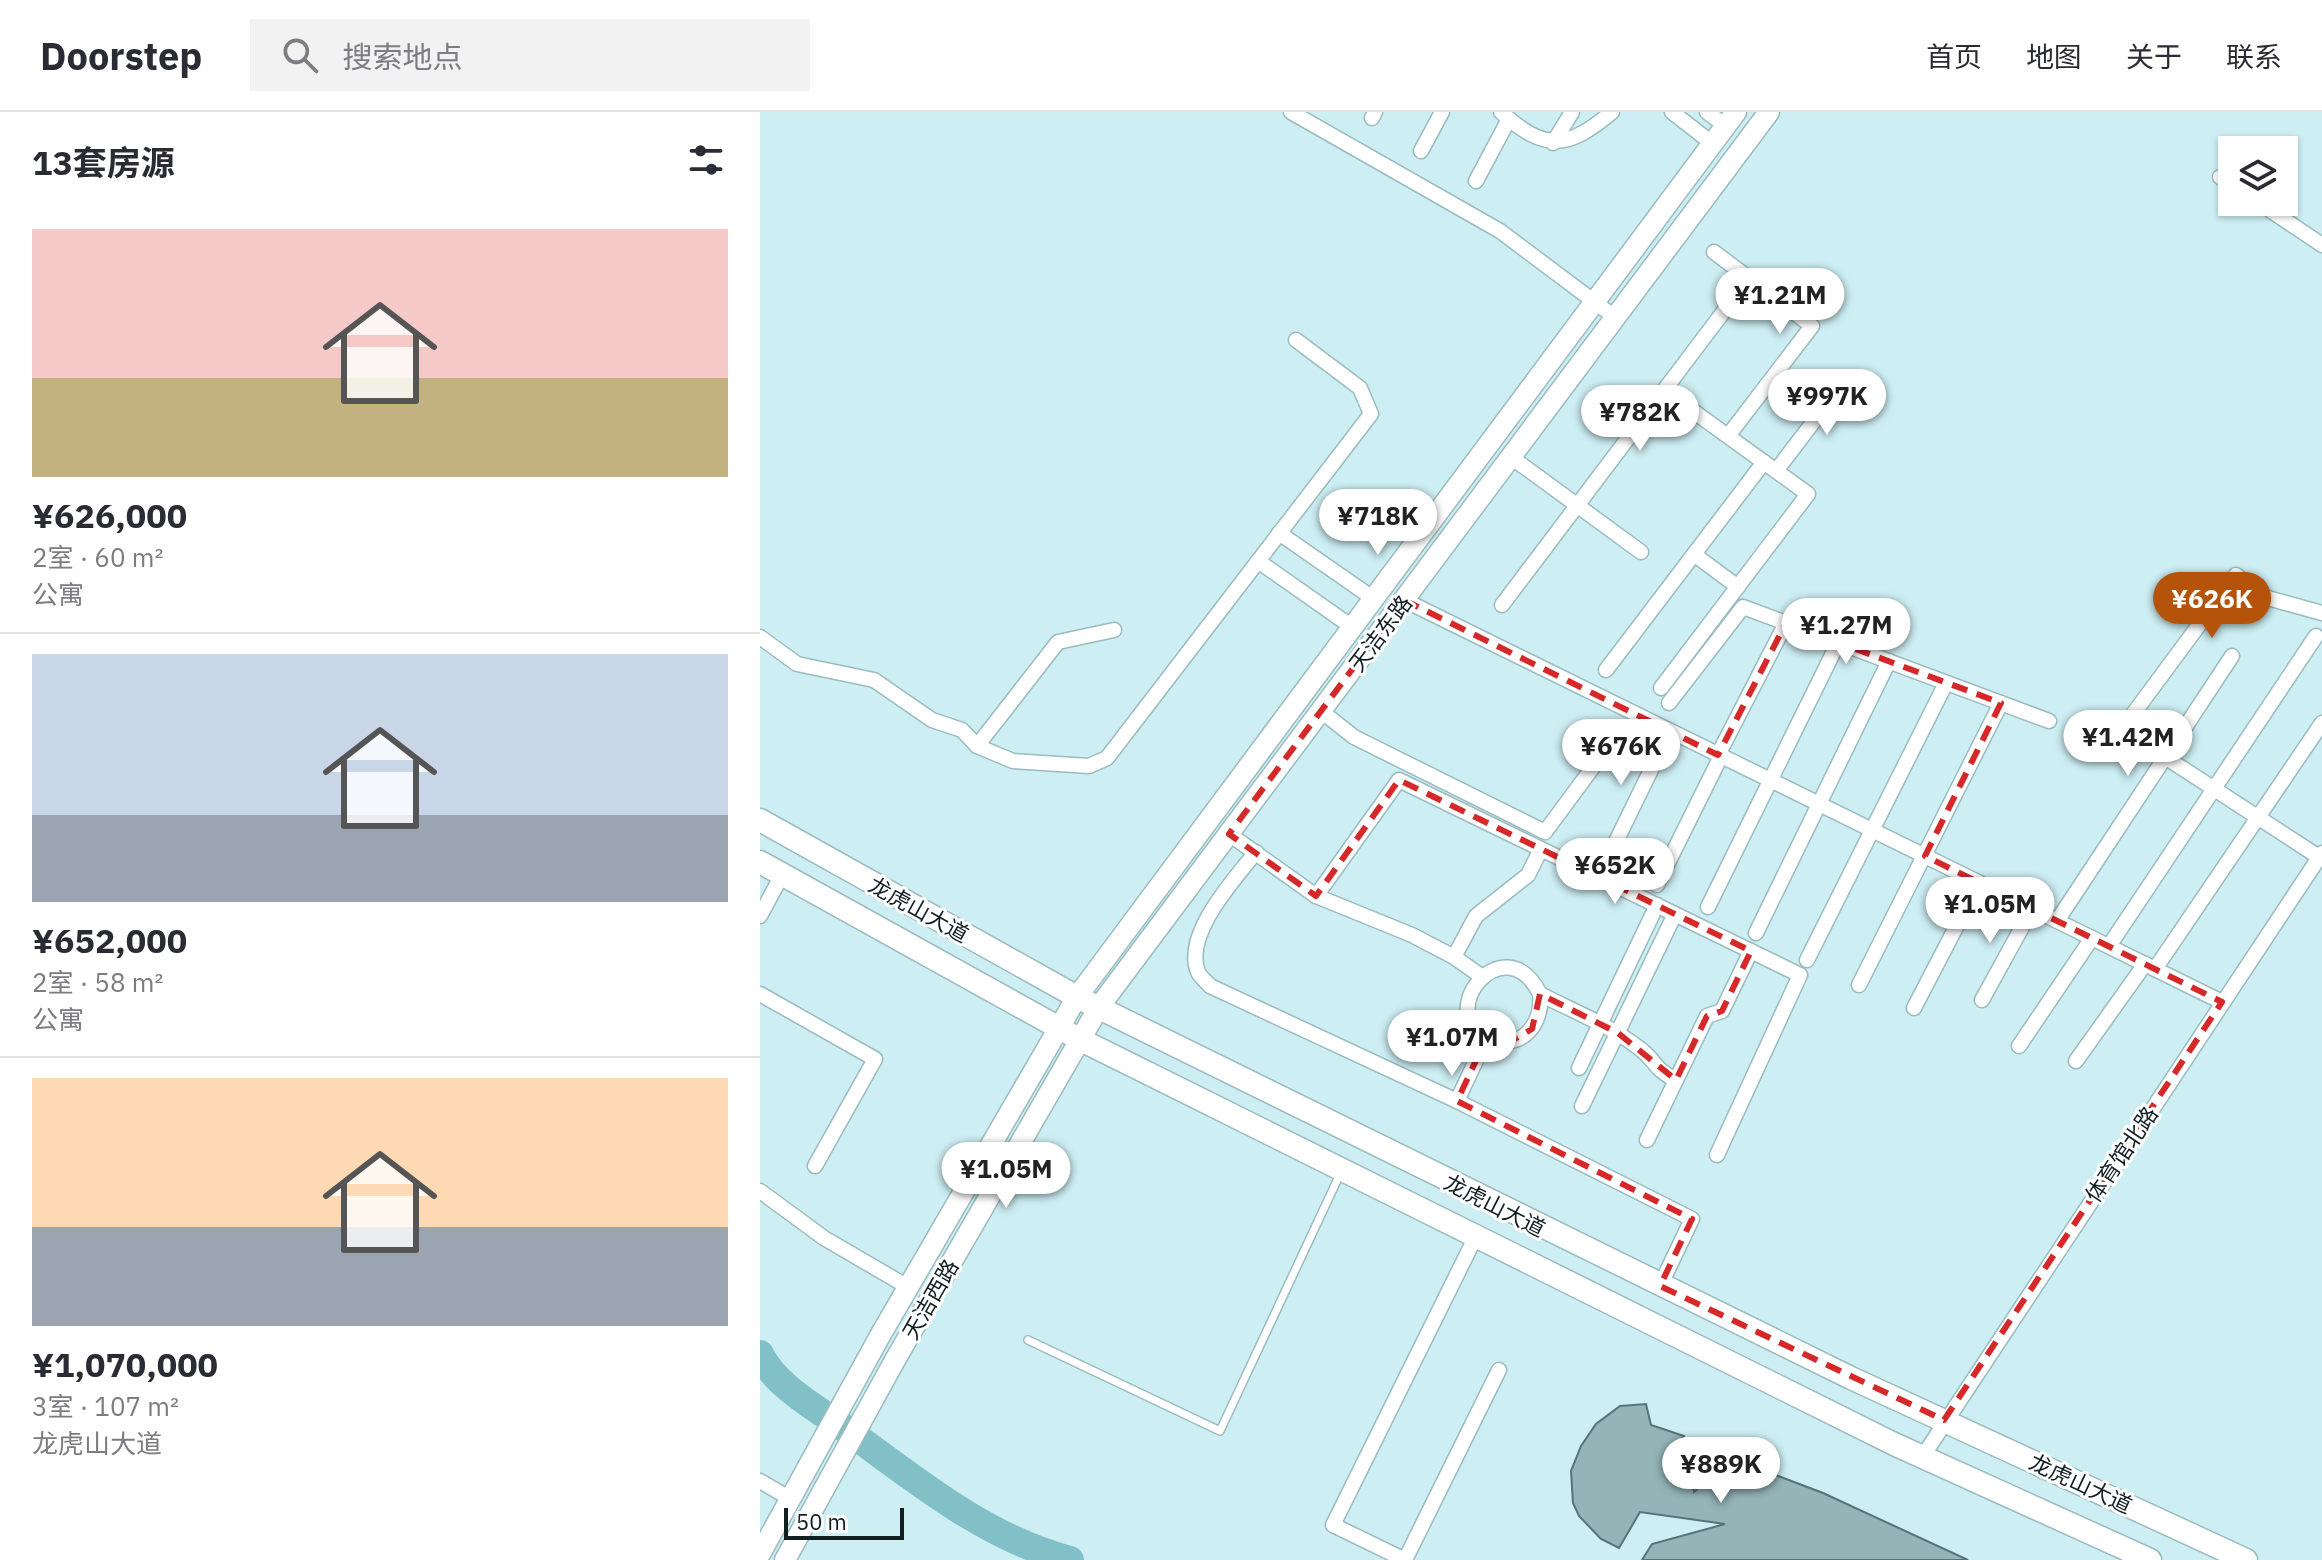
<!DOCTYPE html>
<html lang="zh">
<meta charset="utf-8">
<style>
body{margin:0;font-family:"IBM Plex Sans","Noto Sans SC",sans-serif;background:#f2f2f3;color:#2b2b33;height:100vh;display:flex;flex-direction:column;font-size:30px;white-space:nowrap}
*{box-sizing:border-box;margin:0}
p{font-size:26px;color:#7c7c81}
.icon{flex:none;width:44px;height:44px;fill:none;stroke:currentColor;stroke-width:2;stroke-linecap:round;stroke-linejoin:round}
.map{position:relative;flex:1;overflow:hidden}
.side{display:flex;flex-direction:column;background:#fff;width:760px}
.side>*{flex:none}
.fabs{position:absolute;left:1458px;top:24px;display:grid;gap:16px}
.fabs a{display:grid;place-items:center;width:80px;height:80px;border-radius:0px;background:#fff;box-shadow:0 2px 6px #0004;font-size:40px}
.scale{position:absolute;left:24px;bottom:20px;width:120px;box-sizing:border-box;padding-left:8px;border:4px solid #121f20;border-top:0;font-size:22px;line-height:28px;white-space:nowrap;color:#121f20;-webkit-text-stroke:6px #fff;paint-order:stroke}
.price{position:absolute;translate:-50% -68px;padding:0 18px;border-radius:28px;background:#fff;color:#222;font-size:26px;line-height:52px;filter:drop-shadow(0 2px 4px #0008)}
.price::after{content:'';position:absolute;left:50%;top:48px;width:24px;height:18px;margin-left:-12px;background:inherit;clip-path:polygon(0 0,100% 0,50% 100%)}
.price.on{background:#b45309;color:#fff}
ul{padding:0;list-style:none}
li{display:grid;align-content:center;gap:16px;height:424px;padding:0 32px}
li+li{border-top:2px solid #e1e1e2}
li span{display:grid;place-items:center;height:248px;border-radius:0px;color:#555}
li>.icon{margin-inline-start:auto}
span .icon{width:144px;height:144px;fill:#fffc;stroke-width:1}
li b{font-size:34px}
h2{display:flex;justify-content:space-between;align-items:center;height:96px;padding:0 32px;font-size:34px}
header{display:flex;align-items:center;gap:48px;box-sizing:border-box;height:112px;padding:0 40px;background:#fff;border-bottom:2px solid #e1e1e2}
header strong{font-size:38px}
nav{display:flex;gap:44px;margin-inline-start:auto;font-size:28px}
.search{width:560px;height:72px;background:#f2f2f3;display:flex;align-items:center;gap:20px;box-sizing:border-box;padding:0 28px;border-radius:0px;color:#7c7c81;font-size:30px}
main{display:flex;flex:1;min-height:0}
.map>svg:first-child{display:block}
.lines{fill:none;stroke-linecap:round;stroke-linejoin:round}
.river{stroke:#82c0c8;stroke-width:28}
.building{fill:#94b4b8;stroke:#557478;stroke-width:2}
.service-casing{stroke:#9abbbf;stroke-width:10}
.minor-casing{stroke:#9abbbf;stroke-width:17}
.secondary-casing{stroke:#9abbbf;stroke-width:23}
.primary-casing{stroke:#9abbbf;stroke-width:25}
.service{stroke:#fff;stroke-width:7}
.minor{stroke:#fff;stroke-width:14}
.secondary{stroke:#fff;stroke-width:20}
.primary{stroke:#fff;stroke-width:22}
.marked{fill:none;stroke:#d62828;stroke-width:6;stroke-dasharray:16 10;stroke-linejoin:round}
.labels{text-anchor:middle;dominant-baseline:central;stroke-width:6;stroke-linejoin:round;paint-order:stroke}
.street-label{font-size:22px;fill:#121f20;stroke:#fff}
</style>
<header>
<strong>Doorstep</strong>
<div class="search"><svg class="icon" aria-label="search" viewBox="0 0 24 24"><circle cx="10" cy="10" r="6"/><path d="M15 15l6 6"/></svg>搜索地点</div>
<nav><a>首页</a><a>地图</a><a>关于</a><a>联系</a></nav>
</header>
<main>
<section class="side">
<h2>13套房源<svg class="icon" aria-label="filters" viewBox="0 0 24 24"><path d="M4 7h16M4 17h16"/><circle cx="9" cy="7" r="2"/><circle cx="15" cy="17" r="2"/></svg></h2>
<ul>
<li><span style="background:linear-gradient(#f6c9c9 60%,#c2b280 0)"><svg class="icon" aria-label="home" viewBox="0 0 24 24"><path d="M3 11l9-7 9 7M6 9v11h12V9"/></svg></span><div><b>¥626,000</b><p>2室 · 60 m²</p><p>公寓</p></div></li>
<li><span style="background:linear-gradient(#c9d6e8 65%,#9aa5b1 0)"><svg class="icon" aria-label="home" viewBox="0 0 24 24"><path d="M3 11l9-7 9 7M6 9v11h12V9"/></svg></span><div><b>¥652,000</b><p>2室 · 58 m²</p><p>公寓</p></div></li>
<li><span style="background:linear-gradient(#ffd9b3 60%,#9aa5b1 0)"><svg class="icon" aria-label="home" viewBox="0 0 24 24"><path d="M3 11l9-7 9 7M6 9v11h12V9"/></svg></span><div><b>¥1,070,000</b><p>3室 · 107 m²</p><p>龙虎山大道</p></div></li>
</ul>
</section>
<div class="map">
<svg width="1562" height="1448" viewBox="0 0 1562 1448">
<rect width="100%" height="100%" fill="#cdeef3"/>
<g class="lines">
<!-- river -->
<path class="river" d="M0 1242C16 1275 58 1297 87 1318 157 1369 226 1426 310 1448"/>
</g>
<!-- building -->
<polygon class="building" points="886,1292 891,1313 924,1324 911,1339 928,1353 934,1380 959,1357 1008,1360 1063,1381 1208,1448 882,1448 892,1432 965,1412 880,1400 859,1436 841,1427 819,1404 813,1391 811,1359 821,1334 836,1312 860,1294"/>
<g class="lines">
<defs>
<polyline id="service" points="268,1228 460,1319 581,1060"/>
<g id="minor">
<polyline points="531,0 740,119 856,206"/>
<path d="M741 0C785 40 808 37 852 0"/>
<polyline points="912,0 953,32"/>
<polyline points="947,0 966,14"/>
<polyline points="612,6 615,0"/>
<polyline points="793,31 812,0"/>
<polyline points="661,39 682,0"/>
<polyline points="1460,65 1472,73"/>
<polyline points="716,69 749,7"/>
<polyline points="1498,90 1562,133"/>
<polyline points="954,140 1052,214 968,324"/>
<polyline points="751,345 881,440"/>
<polyline points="1016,359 1086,267"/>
<polyline points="519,421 614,487"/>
<polyline points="935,443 978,475"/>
<polyline points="498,449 592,515"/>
<polyline points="644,488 1462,890"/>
<polyline points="742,493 989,166"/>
<polyline points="1562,501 1504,485 1476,463 1362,617 1562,747"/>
<polyline points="0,525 37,552 114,568 172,608 202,618 217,634 253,649 329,654 347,646 611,302 600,276 536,228"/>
<polyline points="846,558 1004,350"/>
<polyline points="901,576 1048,382 904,278"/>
<polyline points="909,591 983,495 1289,609"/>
<polyline points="561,599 594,625 785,720 856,624"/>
<polyline points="217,634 298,530 354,518"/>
<polyline points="958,643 1026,511"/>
<polyline points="469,722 556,784 652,823 694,845"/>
<path d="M496 740C474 768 423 822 438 860 440 865 447 870 450 874L697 989 932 1107 900 1174"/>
<polyline points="847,748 910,619"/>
<polyline points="897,773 961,644"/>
<polyline points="556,784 639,668 1040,863 957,1043"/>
<polyline points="948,795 1078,531"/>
<polyline points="0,804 22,763"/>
<polyline points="1297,809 1472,544"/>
<polyline points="996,821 1129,549"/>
<polyline points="1349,834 1556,524"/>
<polyline points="1047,848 1186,571"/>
<polyline points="1395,857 1562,611"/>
<polyline points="721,864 694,845 716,804 768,763 781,737"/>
<polyline points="1099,873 1241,591"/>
<polyline points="0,882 115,947 55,1054"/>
<path d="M780 882C783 910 764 938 732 927 669 905 744 810 780 882 813 899 849 913 879 936 896 948 892 956 916 968"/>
<polyline points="1222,888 1272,797"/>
<polyline points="1154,896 1219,771"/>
<polyline points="1259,934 1332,826"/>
<polyline points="1316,949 1385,852"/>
<polyline points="819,956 897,793"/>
<polyline points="697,989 727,925"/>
<polyline points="822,994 915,802"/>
<polyline points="887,1028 947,904 962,899 991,839"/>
<polyline points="0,1079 64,1126 148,1175"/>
<polyline points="716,1124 573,1413 645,1448 739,1258"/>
<polyline points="1163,1344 1562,741"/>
<polyline points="0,1369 29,1386"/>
</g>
<g id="secondary">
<polyline points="0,1442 121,1222 317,885 976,0"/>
<polyline points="25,1448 135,1248 339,895 1009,0"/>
</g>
<g id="primary">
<polyline points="0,708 317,885 1091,1266 1486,1448"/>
<polyline points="0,750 319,927 1134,1332 1390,1448"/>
</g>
</defs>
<!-- service casing -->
<use href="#service" class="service-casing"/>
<!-- minor casing -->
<use href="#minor" class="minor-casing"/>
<!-- secondary casing -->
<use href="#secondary" class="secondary-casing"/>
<!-- primary casing -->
<use href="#primary" class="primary-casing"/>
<!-- service -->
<use href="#service" class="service"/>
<!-- minor -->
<use href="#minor" class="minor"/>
<!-- secondary -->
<use href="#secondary" class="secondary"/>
<!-- primary -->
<use href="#primary" class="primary"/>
</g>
<!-- marked area -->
<path class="marked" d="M644 488 958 643 1026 511 1241 591 1165 744 1462 890 1184 1308 900 1174 932 1107 697 989 727 925 751 929 772 917 780 882 858 921 916 968 947 904 962 899 991 839 639 668 556 784 469 722Z"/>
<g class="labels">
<!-- street labels -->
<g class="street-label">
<text transform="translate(620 521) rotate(-53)">天洁东路</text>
<text transform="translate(159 797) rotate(29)">龙虎山大道</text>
<text transform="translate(1361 1042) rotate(-56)">体育馆北路</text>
<text transform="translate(735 1093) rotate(27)">龙虎山大道</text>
<text transform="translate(170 1187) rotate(-60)">天洁西路</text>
<text transform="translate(1321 1371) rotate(25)">龙虎山大道</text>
</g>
</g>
</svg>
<div class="fabs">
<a><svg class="icon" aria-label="layers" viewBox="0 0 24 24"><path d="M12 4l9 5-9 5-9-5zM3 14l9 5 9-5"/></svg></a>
</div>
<div class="scale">50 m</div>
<b class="price" style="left:1020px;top:224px">¥1.21M</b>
<b class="price" style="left:1067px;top:325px">¥997K</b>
<b class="price" style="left:880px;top:341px">¥782K</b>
<b class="price" style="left:618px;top:445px">¥718K</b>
<b class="price on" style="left:1452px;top:528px">¥626K</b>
<b class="price" style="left:1086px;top:554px">¥1.27M</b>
<b class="price" style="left:1368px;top:666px">¥1.42M</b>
<b class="price" style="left:861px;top:675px">¥676K</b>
<b class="price" style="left:855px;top:794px">¥652K</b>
<b class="price" style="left:1230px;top:833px">¥1.05M</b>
<b class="price" style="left:692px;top:966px">¥1.07M</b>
<b class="price" style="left:246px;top:1098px">¥1.05M</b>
<b class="price" style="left:961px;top:1393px">¥889K</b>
</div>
</main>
